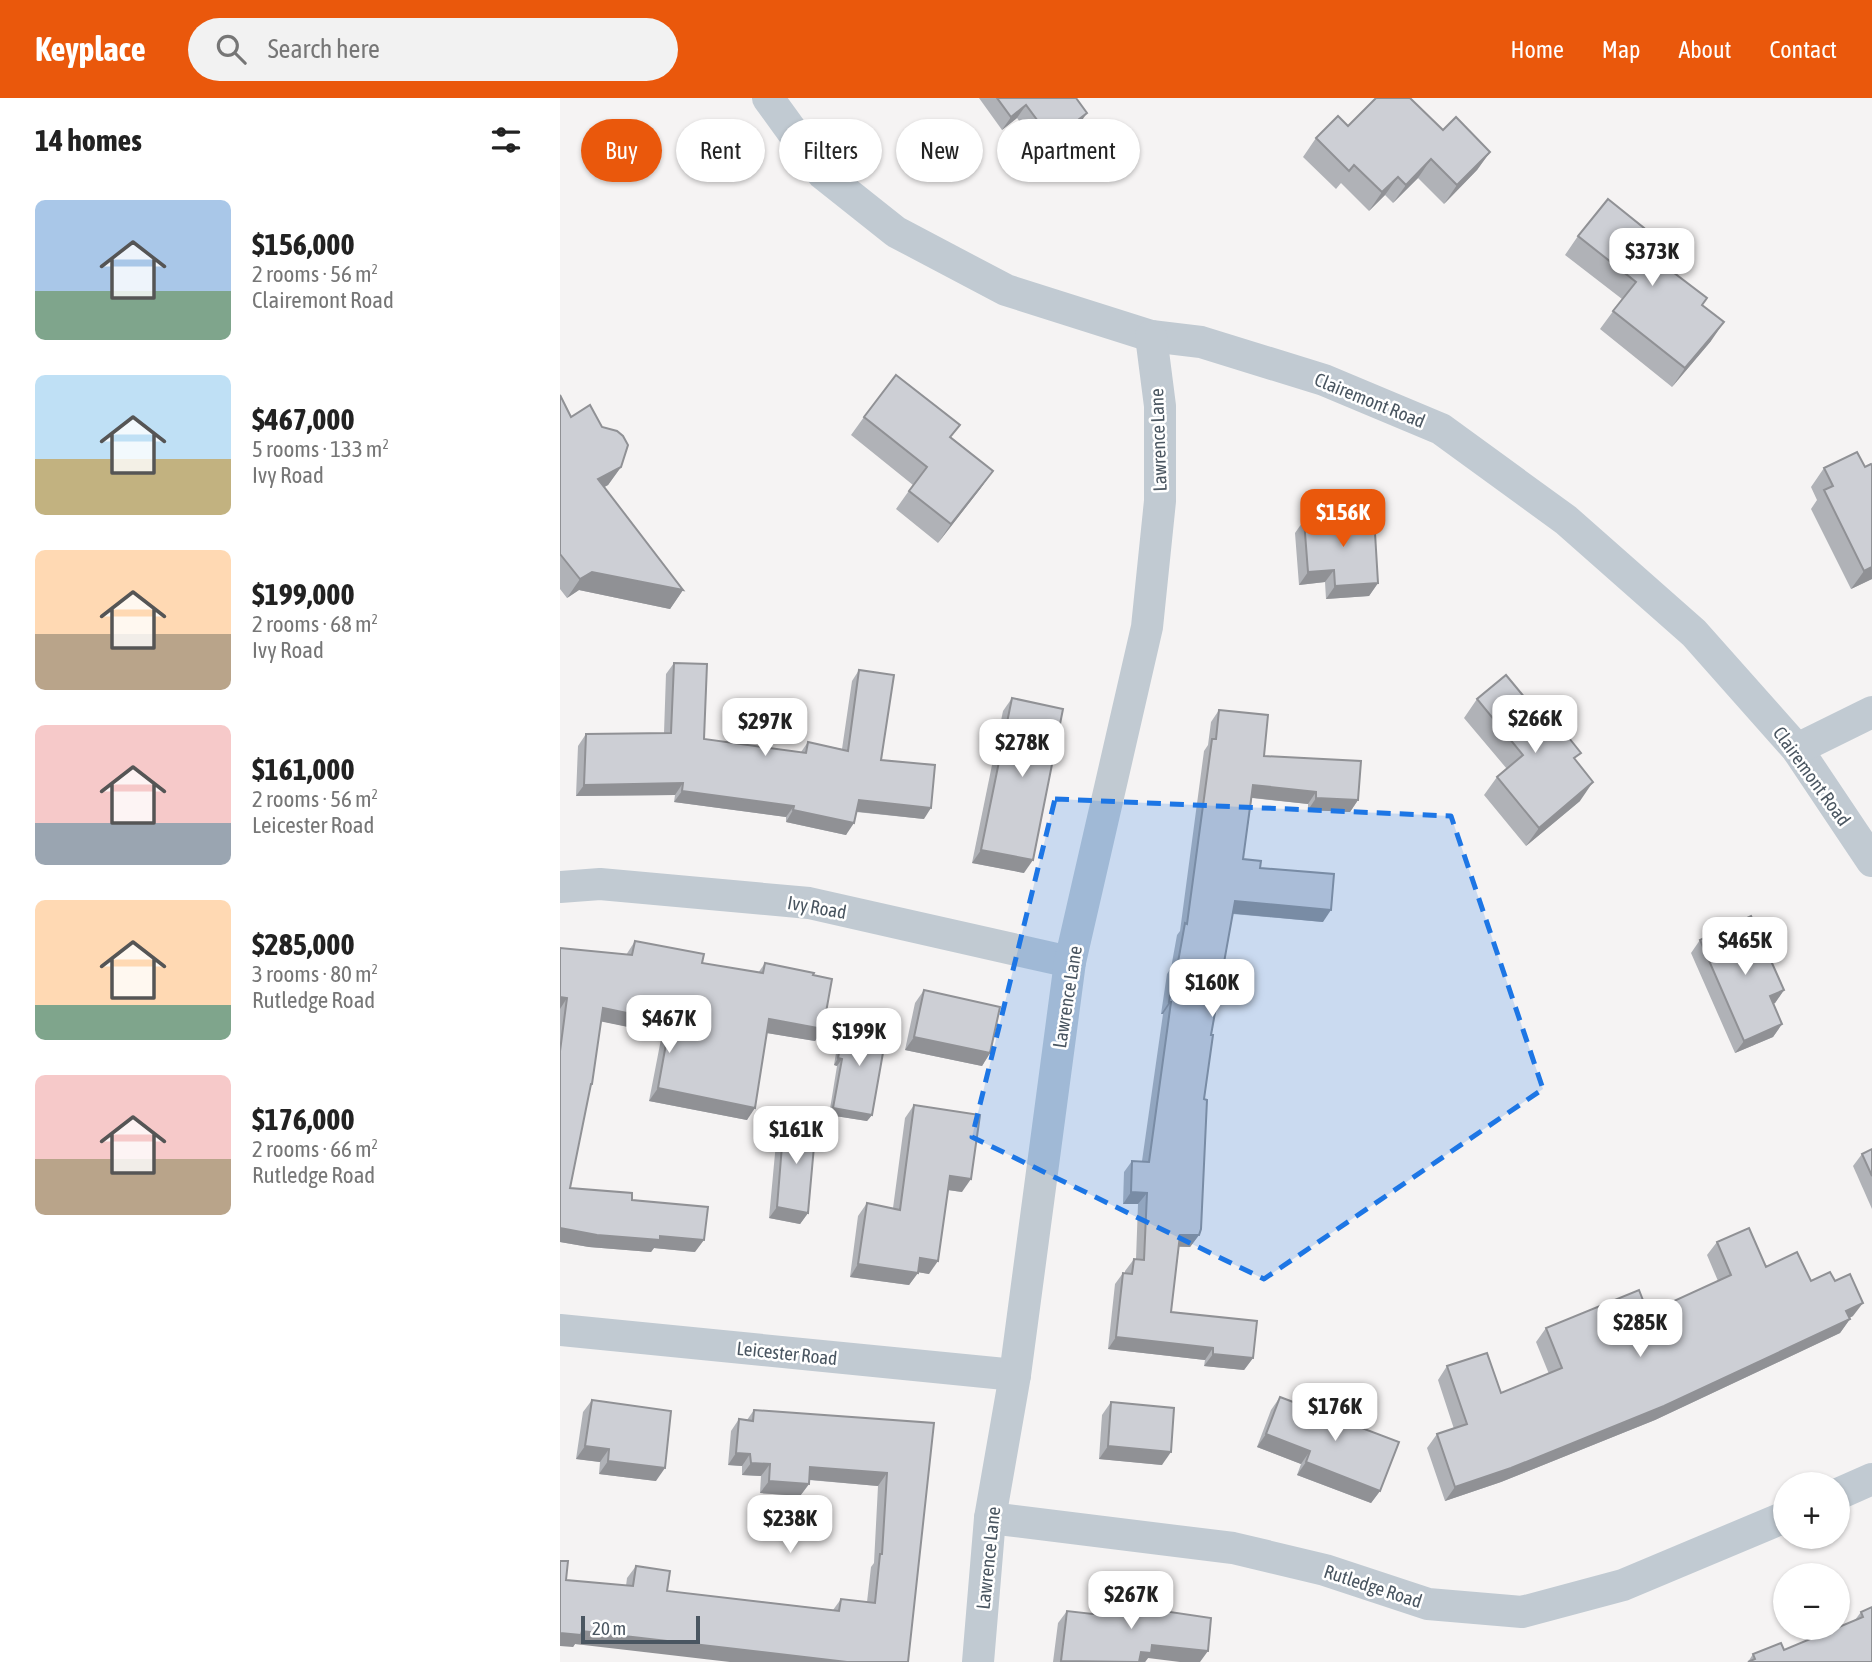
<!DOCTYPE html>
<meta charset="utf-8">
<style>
body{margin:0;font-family:"Asap Condensed",sans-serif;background:#f2f2f2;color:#222;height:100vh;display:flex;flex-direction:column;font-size:26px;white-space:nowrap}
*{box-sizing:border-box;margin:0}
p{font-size:23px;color:#767676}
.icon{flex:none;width:38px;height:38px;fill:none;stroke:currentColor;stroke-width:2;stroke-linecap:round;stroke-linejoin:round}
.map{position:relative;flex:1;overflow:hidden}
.panel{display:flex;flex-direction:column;background:#fff;width:560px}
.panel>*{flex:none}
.banner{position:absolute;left:21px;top:21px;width:665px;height:63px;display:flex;gap:14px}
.controls{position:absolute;left:1213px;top:1374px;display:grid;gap:14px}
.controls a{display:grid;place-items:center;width:77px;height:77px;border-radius:50%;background:#fff;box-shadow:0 2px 5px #0004;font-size:35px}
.scale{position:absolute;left:21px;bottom:18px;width:119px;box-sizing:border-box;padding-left:7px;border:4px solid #4a5661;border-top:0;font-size:19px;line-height:24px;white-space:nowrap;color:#4a5661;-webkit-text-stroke:5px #fff;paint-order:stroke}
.price{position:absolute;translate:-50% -60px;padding:0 16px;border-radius:14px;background:#fff;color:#222;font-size:23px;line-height:46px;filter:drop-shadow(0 2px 4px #0008)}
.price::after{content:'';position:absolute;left:50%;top:42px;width:21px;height:16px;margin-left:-10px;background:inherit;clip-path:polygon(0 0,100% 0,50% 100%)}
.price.on{background:#ea580c;color:#fff}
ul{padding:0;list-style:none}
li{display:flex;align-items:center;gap:21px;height:175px;padding:0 35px}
li span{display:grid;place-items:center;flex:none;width:196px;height:140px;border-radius:10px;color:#555}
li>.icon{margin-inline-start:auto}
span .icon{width:84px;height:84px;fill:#fffc;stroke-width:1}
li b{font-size:30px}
h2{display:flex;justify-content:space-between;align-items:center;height:84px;padding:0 35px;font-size:30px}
.pill{padding:0 24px;border-radius:32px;background:#fff;box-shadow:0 2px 5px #0004;font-size:24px;line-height:63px}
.pill.on{background:#ea580c;color:#fff}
header{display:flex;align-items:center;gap:42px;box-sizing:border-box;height:98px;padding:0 35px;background:#ea580c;color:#fff}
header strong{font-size:33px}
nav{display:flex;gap:38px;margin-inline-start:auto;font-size:24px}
.search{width:490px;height:63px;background:#f2f2f2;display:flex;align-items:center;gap:18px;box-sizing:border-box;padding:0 24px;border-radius:38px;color:#767676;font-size:26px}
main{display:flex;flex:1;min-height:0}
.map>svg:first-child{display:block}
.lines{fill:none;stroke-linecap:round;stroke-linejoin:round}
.minor{stroke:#c1cad2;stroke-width:32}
.wall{fill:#b0b2b7}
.shaded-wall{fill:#909195}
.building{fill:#cdcfd5;stroke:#909195;stroke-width:2}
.marked{fill:#1d76e5;fill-opacity:0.2;stroke:#1d76e5;stroke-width:5;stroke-dasharray:14 9;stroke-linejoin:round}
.labels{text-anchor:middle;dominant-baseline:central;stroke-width:5;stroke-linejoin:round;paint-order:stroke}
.street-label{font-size:19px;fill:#4a5661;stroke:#fff}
</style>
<header>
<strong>Keyplace</strong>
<div class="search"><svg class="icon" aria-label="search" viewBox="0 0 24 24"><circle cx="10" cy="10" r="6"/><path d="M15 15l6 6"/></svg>Search here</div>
<nav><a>Home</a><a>Map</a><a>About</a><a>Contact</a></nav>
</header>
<main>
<section class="panel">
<h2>14 homes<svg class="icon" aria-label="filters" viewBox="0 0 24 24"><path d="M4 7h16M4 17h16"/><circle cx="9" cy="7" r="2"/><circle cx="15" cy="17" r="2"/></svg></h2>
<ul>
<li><span style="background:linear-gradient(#a9c7e8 65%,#7fa58c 0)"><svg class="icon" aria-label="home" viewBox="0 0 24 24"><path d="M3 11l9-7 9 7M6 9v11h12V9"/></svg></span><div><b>$156,000</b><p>2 rooms · 56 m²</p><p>Clairemont Road</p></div></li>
<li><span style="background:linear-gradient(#bfe0f5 60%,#c2b280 0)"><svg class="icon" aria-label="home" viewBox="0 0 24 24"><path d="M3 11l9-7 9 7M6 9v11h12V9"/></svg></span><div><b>$467,000</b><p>5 rooms · 133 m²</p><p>Ivy Road</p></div></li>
<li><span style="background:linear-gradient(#ffd9b3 60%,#b9a48a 0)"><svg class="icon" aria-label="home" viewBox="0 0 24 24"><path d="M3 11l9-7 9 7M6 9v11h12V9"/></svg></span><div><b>$199,000</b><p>2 rooms · 68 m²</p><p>Ivy Road</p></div></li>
<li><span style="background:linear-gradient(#f6c9c9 70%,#9aa5b1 0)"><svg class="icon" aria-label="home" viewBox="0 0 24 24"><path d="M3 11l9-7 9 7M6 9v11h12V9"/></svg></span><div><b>$161,000</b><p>2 rooms · 56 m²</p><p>Leicester Road</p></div></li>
<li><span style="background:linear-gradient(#ffd9b3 75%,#7fa58c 0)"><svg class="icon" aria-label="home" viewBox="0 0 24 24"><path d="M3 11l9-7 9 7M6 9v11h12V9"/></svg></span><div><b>$285,000</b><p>3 rooms · 80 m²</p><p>Rutledge Road</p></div></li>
<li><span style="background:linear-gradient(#f6c9c9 60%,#b9a48a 0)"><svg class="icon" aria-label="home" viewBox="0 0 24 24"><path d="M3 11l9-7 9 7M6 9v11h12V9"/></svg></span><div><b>$176,000</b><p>2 rooms · 66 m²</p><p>Rutledge Road</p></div></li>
</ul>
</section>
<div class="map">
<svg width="1312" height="1564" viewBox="0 0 1312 1564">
<rect width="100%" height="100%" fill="#f5f3f3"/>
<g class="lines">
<!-- minor -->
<g class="minor">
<polyline points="208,0 263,76 336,134 446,192 591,238 641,244 764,282 881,331 1006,422 1134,535 1237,651 1312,763"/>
<polyline points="1237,651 1312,614"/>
<polyline points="0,789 40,786 249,805 510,864"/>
<polyline points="0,1232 455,1277"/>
<polyline points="1278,1396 1312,1381"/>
<polyline points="430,1420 673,1450 765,1472 868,1506 962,1514 1063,1487 1225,1419"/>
<polyline points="418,1564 430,1420 455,1277 510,864 587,529 600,403 600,308 591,238"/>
</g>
</g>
<!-- wall -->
<g class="wall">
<polygon points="419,0 516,0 518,28 483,55 457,20 442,32"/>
<polygon points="788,28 883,32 930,54 917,72 884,106 858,80 833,105 825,97 809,113 781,85 776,91 743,59 756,40"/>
<polygon points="1084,130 1078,139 1142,207 1151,243 1112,289 1040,231 1062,201 1005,157 1018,138"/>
<polygon points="0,297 11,319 61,369 48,387 44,389 123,492 110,511 19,492 7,500 0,491"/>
<polygon points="304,319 391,339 433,373 420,391 378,445 336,411 353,387 291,337"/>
<polygon points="1297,354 1312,481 1291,491 1251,411 1257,402 1251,389 1264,370"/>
<polygon points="744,422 818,485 809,498 766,501 765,484 739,487 735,435"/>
<polygon points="114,565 144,641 241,654 248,644 282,651 292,583 299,572 321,662 364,721 296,714 286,737 226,724 226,719 114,704 115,697 16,698 18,648 26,636 104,635 106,576"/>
<polygon points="452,600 464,775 412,765 443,613"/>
<polygon points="917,601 1015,663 1020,703 966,748 924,697 937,679 947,671 904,620"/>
<polygon points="659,612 704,658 798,702 790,714 748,712 748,706 692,700 683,761 700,770 763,824 673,816 651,937 644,1001 639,1137 630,1149 619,1149 611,1214 693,1260 684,1272 644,1268 645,1262 548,1251 555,1186 563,1175 565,1175 565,1173 574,1161 576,1161 578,1106 563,1106 564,1074 572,1063 582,1063 603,916 601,916 607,876 611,870 617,837 620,833 644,653 648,647 651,624"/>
<polygon points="1140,842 1224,892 1215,905 1213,906 1222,926 1213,939 1175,955 1131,855"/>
<polygon points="75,843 142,865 198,875 205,865 253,877 263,931 255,943 207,935 187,1022 89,1003 102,936 41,923 32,986 30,990 10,1090 72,1102 135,1154 94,1150 91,1154 29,1149 0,1144 0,850 66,857"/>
<polygon points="364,892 430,955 422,968 345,952 355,905"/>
<polygon points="285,925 312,1017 307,1023 269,1017 277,968 274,967 280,931"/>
<polygon points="354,1007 402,1094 388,1092 369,1176 358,1174 349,1187 290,1179 298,1118 307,1105 333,1110 345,1020"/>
<polygon points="224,1023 248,1115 240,1126 209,1120 217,1034"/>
<polygon points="1312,1051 1312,1111 1293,1068 1302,1056"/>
<polygon points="1157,1144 1206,1169 1251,1183 1293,1218 1289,1220 1290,1221 1280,1235 1095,1322 941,1384 885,1403 867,1350 877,1336 894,1331 878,1282 887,1268 941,1295 989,1276 976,1244 986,1230 1088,1215 1158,1183 1147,1157"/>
<polygon points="720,1299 820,1393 811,1405 737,1377 741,1366 697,1349 711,1312"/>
<polygon points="32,1302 96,1383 39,1376 40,1364 16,1361 23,1314"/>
<polygon points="551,1304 602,1367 539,1361 542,1317"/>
<polygon points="194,1312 374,1325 348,1564 15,1546 13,1549 6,1482 66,1488 67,1480 76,1468 107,1493 273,1512 281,1501 307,1504 311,1469 314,1465 318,1388 249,1382 249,1386 240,1398 200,1395 201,1378 182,1377 182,1368 168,1367 171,1333 179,1321 187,1322"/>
<polygon points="553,1496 588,1560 585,1564 493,1564 498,1525 507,1513 543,1517 544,1509"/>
<polygon points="1312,1509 1312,1564 1188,1564 1193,1556 1224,1552 1295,1522 1301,1514"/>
</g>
<!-- shaded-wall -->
<g class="shaded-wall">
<polygon points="466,7 457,20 442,32 451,19"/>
<polygon points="527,15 518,28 483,55 492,42"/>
<polygon points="930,54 917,72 884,106 897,87"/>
<polygon points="871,61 858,80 833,105 846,87"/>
<polygon points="838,79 825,97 809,113 822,94"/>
<polygon points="1164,224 1151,243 1112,289 1125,270"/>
<polygon points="61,369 48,387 25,400 38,381"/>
<polygon points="433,373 420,391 378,445 391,426"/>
<polygon points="1312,469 1312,481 1291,491 1304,473"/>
<polygon points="774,472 765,484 739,487 748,474"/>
<polygon points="32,474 123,492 110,511 19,492 7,500 20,481"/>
<polygon points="818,485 809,498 766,501 775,488"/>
<polygon points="1033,684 1020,703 966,748 979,730"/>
<polygon points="123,685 115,697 16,698 24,687"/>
<polygon points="693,687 756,694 748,706 685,699"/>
<polygon points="122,693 234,708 226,719 114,704"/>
<polygon points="756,700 798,702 790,714 748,712"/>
<polygon points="299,702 371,710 364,721 291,713"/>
<polygon points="233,712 294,725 286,737 226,724"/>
<polygon points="421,752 473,762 464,775 412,765"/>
<polygon points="675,803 771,812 763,824 667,815"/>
<polygon points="1224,892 1215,905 1201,911 1210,898"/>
<polygon points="0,899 7,900 0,911"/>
<polygon points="609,904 611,904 603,916 601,916"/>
<polygon points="43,910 110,924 102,936 34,922"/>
<polygon points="209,921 263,931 255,943 201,934"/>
<polygon points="1222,926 1213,939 1175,955 1184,943"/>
<polygon points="354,939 430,955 422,968 345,952"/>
<polygon points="278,960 282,961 277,968 274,967"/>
<polygon points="98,990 195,1010 187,1022 89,1003"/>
<polygon points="273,1010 312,1017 307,1023 269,1017"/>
<polygon points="390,1078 411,1081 402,1094 381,1091"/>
<polygon points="571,1094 587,1095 578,1106 563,1106"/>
<polygon points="217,1109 248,1115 240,1126 209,1120"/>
<polygon points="0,1130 100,1138 144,1142 135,1154 94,1150 91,1154 29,1149 0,1144"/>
<polygon points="620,1137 639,1137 630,1149 612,1148"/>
<polygon points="360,1160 378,1163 369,1176 351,1173"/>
<polygon points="298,1166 358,1175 349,1187 290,1179"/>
<polygon points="1303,1205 1293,1218 1276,1227 1286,1213"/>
<polygon points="1290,1221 1280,1235 1095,1322 941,1384 885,1403 895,1389"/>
<polygon points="556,1239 653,1250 645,1262 548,1251"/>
<polygon points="653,1256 693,1260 684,1272 644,1268"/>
<polygon points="706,1336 750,1353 741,1366 697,1349"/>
<polygon points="25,1348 49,1351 40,1364 16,1361"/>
<polygon points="548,1348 611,1354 602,1367 539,1361"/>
<polygon points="176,1355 190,1356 182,1368 168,1367"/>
<polygon points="48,1363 105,1370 96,1383 39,1376"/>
<polygon points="746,1364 820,1393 811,1405 737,1377"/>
<polygon points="191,1365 210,1366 201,1378 182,1377"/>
<polygon points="250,1369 327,1375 318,1388 241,1381"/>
<polygon points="209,1383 249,1386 240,1398 200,1395"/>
<polygon points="22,1533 287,1564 170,1564 15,1546 13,1549 0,1548 0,1535"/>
<polygon points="592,1547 648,1553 640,1564 620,1564 588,1560 585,1564 573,1564 581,1554"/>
</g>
<!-- building -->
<g class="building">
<polygon points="437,0 516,0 527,15 492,42 466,7 451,19"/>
<polygon points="816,0 850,0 883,32 896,19 930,54 897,87 871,61 846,87 838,79 822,94 794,67 789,73 756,40 778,18 788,28"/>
<polygon points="1048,101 1084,130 1077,138 1113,166 1109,171 1147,200 1142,207 1164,224 1125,270 1053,213 1076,184 1018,138"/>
<polygon points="336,277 400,327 390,339 433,373 391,426 349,393 367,369 304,319"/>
<polygon points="0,297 11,319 30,307 42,329 57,333 63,338 68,347 61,369 38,381 123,492 32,474 20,481 0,456"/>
<polygon points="1297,354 1305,369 1311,366 1312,367 1312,469 1304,473 1264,392 1273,388 1264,370"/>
<polygon points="814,418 818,485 775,488 774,472 748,474 744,422"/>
<polygon points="114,565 147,566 144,641 246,655 248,644 288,653 299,572 334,577 321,662 375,667 371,710 299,702 294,725 233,712 234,708 122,693 123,685 24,687 26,636 111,635"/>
<polygon points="946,577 990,630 997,625 1021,655 1014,660 1033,684 979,730 937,679 963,657 917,601"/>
<polygon points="452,600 503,611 473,762 421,752"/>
<polygon points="659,612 708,617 704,658 801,663 798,702 756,700 756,694 693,687 683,761 701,763 700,770 774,776 771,812 675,803 651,937 653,937 644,1001 647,1002 641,1131 639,1137 620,1137 611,1214 697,1223 693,1260 653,1256 653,1250 556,1239 563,1175 572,1176 574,1161 584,1162 587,1095 571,1094 572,1063 589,1064 611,904 609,904 615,864 618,864 625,825 627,826 652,641 656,641"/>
<polygon points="1191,818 1224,892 1210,898 1222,926 1184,943 1140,842"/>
<polygon points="75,843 144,856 142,865 203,875 205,865 254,875 253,877 272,881 263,931 209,921 195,1010 98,990 110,924 43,910 32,986 31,986 10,1090 72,1095 72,1102 148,1109 144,1142 100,1138 100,1142 37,1137 0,1130 0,953 7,900 0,899 0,850 72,857"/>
<polygon points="364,892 440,909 430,955 354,939"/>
<polygon points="285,925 327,932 312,1017 273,1010 282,961 278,960"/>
<polygon points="354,1007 420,1017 411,1081 390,1078 378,1163 360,1160 358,1175 298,1166 307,1105 340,1112"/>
<polygon points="224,1023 256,1026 248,1115 217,1109"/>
<polygon points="1312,1051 1312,1078 1302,1056"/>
<polygon points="1189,1130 1206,1169 1237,1154 1251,1183 1270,1174 1275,1183 1290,1176 1303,1205 1286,1213 1290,1221 1104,1308 951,1370 895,1389 877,1336 907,1326 887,1268 927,1255 941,1295 1002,1270 986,1230 1079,1192 1088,1215 1171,1177 1157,1144"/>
<polygon points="720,1299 839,1344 820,1393 746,1364 750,1353 706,1336"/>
<polygon points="32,1302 111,1313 105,1370 48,1363 49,1351 25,1348"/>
<polygon points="551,1304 614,1310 611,1354 548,1348"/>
<polygon points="194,1312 374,1325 348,1564 287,1564 22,1533 21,1537 0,1535 0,1463 8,1463 6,1482 73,1488 76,1468 110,1473 107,1493 279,1513 281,1501 315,1505 320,1456 322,1456 327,1375 250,1369 249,1386 209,1383 210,1366 191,1365 190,1356 176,1355 179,1321 193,1323"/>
<polygon points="553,1496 572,1497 605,1501 603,1513 651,1520 648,1553 592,1547 591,1555 581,1554 579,1564 501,1563 507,1513 550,1518"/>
<polygon points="1312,1509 1312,1564 1188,1564 1195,1561 1193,1556 1221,1545 1224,1552 1303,1519 1301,1514"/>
</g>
<!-- marked area -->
<path class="marked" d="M495 701 891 718 983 991 704 1181 412 1039Z"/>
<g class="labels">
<!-- street labels -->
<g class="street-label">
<text transform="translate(810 302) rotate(22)">Clairemont Road</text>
<text transform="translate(598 342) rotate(-92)">Lawrence Lane</text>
<text transform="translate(1252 678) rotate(54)">Clairemont Road</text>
<text transform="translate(257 809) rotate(10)">Ivy Road</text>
<text transform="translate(507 899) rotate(-81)">Lawrence Lane</text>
<text transform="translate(227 1255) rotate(6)">Leicester Road</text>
<text transform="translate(428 1460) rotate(-84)">Lawrence Lane</text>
<text transform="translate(813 1488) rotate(18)">Rutledge Road</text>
</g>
</g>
</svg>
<div class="controls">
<a>+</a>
<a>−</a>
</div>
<div class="scale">20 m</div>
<b class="price" style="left:1092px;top:190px">$373K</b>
<b class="price on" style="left:783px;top:451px">$156K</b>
<b class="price" style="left:975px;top:657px">$266K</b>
<b class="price" style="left:205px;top:660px">$297K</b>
<b class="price" style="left:462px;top:681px">$278K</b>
<b class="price" style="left:1185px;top:879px">$465K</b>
<b class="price" style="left:652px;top:921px">$160K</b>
<b class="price" style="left:109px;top:957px">$467K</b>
<b class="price" style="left:299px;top:970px">$199K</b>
<b class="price" style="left:236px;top:1068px">$161K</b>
<b class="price" style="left:1080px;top:1261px">$285K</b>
<b class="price" style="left:775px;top:1345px">$176K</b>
<b class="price" style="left:230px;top:1457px">$238K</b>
<b class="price" style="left:571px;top:1533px">$267K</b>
<div class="banner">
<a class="pill on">Buy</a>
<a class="pill">Rent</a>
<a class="pill">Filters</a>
<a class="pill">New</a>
<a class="pill">Apartment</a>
</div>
</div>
</main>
